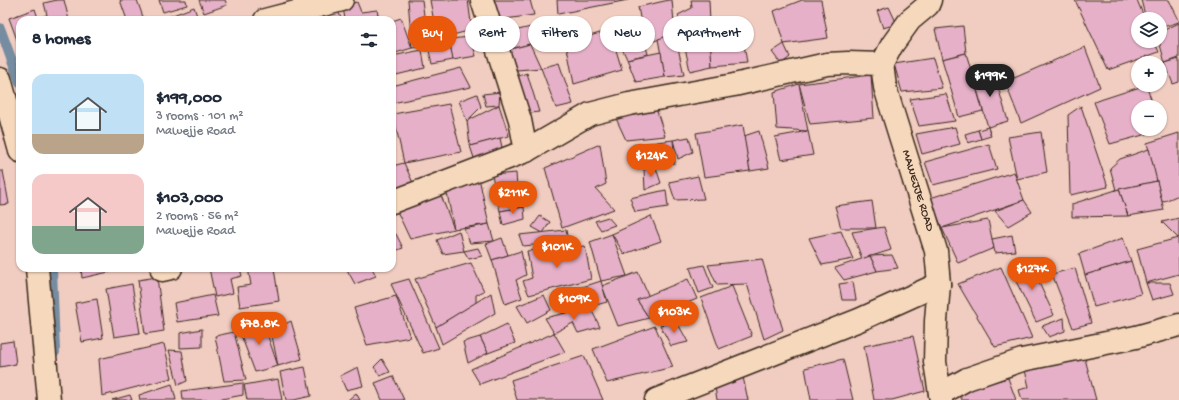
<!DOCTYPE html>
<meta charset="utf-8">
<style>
body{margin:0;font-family:"Gochi Hand",sans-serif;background:#f2f2f3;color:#1f2937;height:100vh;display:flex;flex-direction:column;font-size:15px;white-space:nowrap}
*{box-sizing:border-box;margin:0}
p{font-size:13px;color:#747a83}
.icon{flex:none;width:22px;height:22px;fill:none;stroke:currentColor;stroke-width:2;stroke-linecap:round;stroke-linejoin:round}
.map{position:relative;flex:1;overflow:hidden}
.panel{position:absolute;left:16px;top:16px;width:380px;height:256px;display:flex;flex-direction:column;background:#fff;border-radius:12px;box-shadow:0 1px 3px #0004}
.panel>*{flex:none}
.top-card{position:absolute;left:408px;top:16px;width:380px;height:36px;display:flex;gap:8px}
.controls{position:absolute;left:1131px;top:12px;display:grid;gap:8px}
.controls a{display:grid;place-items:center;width:36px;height:36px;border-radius:50%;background:#fff;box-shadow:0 1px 3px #0004;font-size:20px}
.price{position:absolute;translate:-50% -34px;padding:0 9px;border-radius:14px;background:#ea580c;color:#fff;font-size:13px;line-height:26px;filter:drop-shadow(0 1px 2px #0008)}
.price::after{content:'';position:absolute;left:50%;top:24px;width:12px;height:9px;margin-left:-6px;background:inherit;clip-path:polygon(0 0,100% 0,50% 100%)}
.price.on{background:#222;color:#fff}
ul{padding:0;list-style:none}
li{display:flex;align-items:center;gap:12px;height:100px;padding:0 16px}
li span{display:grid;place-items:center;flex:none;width:112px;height:80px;border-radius:12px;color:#555}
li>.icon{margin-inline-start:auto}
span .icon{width:48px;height:48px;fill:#fffc;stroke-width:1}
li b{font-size:17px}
h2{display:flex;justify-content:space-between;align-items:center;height:48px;padding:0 16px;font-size:17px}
.chip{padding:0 14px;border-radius:18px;background:#fff;box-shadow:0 1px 3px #0004;font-size:14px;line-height:36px}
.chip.on{background:#ea580c;color:#fff}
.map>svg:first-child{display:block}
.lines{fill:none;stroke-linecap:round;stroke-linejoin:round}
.stream{stroke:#758ca1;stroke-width:10}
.building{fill:#e6b0c8;stroke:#3b2a1e}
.minor-casing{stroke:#3b2a1e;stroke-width:25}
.minor{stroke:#f6d8bc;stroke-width:22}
.labels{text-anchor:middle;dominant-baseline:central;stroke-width:3.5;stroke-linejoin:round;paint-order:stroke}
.street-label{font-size:12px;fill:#3b2a1e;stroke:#f6d8bc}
</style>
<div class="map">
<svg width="1179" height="400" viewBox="0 0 1179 400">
<rect width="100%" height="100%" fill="#f1ccc0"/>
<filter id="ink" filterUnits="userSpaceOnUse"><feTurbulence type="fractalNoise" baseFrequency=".025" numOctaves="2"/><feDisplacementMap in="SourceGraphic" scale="8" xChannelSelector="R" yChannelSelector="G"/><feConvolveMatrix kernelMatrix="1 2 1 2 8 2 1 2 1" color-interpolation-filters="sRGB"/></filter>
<g filter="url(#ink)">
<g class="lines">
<!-- stream -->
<g class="stream">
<polyline points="0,28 20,83"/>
<polyline points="52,268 55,352"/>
</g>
</g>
<!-- building -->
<g class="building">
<polygon points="57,0 64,0 69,20 20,20 20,48 9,18 35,9 38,18 47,15 44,3"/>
<polygon points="120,0 137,0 143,17 135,20 127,20"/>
<polygon points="159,0 186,0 187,5 163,12"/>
<polygon points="199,0 225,0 227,5 204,13"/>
<polygon points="408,0 422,0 428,46 412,48"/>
<polygon points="430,0 468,0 472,30 437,39"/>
<polygon points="493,0 530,0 534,15 498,20"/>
<polygon points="557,0 628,0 558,14"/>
<polygon points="669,0 672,0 675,34 645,44 638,7"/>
<polygon points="691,0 709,0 712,66 690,71 678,15 692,8"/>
<polygon points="802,0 821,0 828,38 784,44 774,11"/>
<polygon points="1075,0 1137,0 1145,19 1138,19 1138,41 1154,41 1159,52 1108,70"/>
<polygon points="1141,0 1169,0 1179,20 1179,22 1160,28 1160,19 1146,19"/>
<polygon points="357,2 361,12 377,10 379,20 345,20 343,6"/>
<polygon points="194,7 198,19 195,20 160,20"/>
<polygon points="889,7 897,24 883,28 877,11"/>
<polygon points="337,9 342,20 301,20"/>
<polygon points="401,18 412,48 392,54 392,21"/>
<polygon points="740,19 747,63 712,66 709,22"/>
<polygon points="1179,23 1179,58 1165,63 1159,41 1160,41 1160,32"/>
<polygon points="963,26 966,53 942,59 935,29"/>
<polygon points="531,27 530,44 507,50 505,33"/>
<polygon points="610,30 622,70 574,84 566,43"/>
<polygon points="675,34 684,75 665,77 658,39"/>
<polygon points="643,36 648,54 627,59 620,44"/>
<polygon points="471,37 476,56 453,60 449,39"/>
<polygon points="449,39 453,60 432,64 428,46"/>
<polygon points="530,44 541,68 517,70 507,50"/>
<polygon points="784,44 790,57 781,64 772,52"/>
<polygon points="1085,47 1100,87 1021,123 1005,82"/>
<polygon points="422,50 425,68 392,76 392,56"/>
<polygon points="661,52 665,77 636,82 627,59"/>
<polygon points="966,53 983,111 959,117 942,59"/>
<polygon points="933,58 942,88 902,92 894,64"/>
<polygon points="1179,59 1179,82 1173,84 1165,63"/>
<polygon points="559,63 573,104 556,108 541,68"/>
<polygon points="461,68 471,87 392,103 392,86"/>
<polygon points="993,70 1008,121 988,127 973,76"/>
<polygon points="527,73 539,112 523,114 513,78"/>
<polygon points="871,75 874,118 810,124 799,84"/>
<polygon points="799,84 808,131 777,129 774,92"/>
<polygon points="1146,85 1154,107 1138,107 1138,129 1160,129 1160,124 1162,130 1110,144 1094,102"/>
<polygon points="500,92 499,105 486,106 483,94"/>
<polygon points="477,94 481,107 467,121 459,101"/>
<polygon points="946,94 955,121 919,126 910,99"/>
<polygon points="449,104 461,152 404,163 393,114"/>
<polygon points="499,105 509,136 470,146 467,121"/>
<polygon points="655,105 665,136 626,140 613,112"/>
<polygon points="1081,106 1108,187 1070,195 1068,115"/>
<polygon points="743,125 750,171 704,177 696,133"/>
<polygon points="955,127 960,144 922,154 916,134"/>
<polygon points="988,127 991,136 981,139 978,130"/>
<polygon points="978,130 981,139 968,143 965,134"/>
<polygon points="759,131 769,168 750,171 744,136"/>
<polygon points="808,131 813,155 781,160 775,137"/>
<polygon points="1041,132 1047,172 1017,179 1008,137"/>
<polygon points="1179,133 1179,195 1162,202 1147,143"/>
<polygon points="689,137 693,152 678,159 673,140"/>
<polygon points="500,138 503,152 475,161 470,146"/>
<polygon points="673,140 675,163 633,168 633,145"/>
<polygon points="600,144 606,184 596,189 614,209 562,228 545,168"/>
<polygon points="989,144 997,169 933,185 925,162"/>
<polygon points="1149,149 1157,181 1116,190 1110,168 1120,159"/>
<polygon points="404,163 414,185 392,191 392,166"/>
<polygon points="656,168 661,183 645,190 644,169"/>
<polygon points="0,171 3,171 9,204 0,205"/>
<polygon points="1014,172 1024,200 942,228 930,198"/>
<polygon points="516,173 517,188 496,193 492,175"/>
<polygon points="698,176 704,199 675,200 669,182"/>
<polygon points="479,178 489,224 454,229 447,193"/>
<polygon points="1157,181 1164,210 1128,216 1119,189"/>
<polygon points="517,188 524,207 500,211 496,193"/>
<polygon points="1119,189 1128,216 1072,217 1072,204"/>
<polygon points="439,190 454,229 410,239 395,207"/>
<polygon points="666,190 668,207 635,212 630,198"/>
<polygon points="1024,200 1032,212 1008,226 995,211"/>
<polygon points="872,201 876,228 841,228 835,206"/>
<polygon points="524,207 525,219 503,225 500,211"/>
<polygon points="540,216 550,222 543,233 532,227"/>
<polygon points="651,216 661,241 624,254 612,234"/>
<polygon points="608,217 615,225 601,230 595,221"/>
<polygon points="1179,218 1179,237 1178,238 1162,222"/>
<polygon points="988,220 994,248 958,263 942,228"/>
<polygon points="489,224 494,241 470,243 464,229"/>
<polygon points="884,227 891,250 862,259 852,232"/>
<polygon points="566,230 568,242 523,246 519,235"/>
<polygon points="459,231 464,251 443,254 437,240"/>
<polygon points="841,231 853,259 822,265 809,238"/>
<polygon points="396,234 403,248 392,252 392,235"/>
<polygon points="612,234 627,276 601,281 590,242"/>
<polygon points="1012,235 1015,251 995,253 992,239"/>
<polygon points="502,238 508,255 492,260 486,244"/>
<polygon points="1123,238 1131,261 1085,275 1079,254"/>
<polygon points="1178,238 1179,274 1146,283 1137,249"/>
<polygon points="585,246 591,279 529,295 523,281 532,278 527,251"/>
<polygon points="478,248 482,256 469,259 464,251"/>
<polygon points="521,251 526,275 516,280 522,298 505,304 492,260"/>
<polygon points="892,255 898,268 877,271 870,256"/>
<polygon points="870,256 877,271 844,280 835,268"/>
<polygon points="1027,257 1054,315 1036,322 1011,271"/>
<polygon points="762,259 783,330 764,339 747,284 717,285 708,265"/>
<polygon points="1131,261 1141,294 1094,307 1085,275"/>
<polygon points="471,263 484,291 476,295 476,303 436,327 415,279"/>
<polygon points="704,265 713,288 699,293 690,268"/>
<polygon points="1001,267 1032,338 995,347 958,284"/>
<polygon points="81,268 127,268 82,278"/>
<polygon points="209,268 240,268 242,276 230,279 233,293 215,297"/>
<polygon points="248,268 274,268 279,301 240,307 237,287 251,285"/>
<polygon points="346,268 372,268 376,276 355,284"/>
<polygon points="1075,268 1091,323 1073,328 1052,274"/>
<polygon points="638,272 649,297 637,300 649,318 618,326 602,286"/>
<polygon points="157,277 164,331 145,334 138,280"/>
<polygon points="409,279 439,348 423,353 391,284"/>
<polygon points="688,279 697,299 649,318 637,300"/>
<polygon points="601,281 607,302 563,314 558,295"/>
<polygon points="853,282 856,300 842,300 839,284"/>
<polygon points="1146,283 1170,283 1174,294 1152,300"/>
<polygon points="132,284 140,333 114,337 106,289"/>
<polygon points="732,286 752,336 719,349 701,298"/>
<polygon points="491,293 495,313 442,344 436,327"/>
<polygon points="213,295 218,316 177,322 174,303"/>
<polygon points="544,295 551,310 527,323 517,306"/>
<polygon points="396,296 410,337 367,345 354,308"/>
<polygon points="97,299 103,338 82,342 75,303"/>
<polygon points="590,307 600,327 578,333 573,323 554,333 545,318"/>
<polygon points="1064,318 1065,331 1049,337 1042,326"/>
<polygon points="262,319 278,366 255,372 239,330"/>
<polygon points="291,321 302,359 278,366 271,331"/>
<polygon points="677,322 688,342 671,346 660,325"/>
<polygon points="507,324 515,343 488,353 480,337"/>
<polygon points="655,326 673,367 607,383 593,349"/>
<polygon points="202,329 202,347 180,348 180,333"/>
<polygon points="234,332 246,380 224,381 215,336"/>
<polygon points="554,333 565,352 480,384 471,369"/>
<polygon points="913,336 925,391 892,400 874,400 864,346"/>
<polygon points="480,337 488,353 468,363 463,342"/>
<polygon points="13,341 16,364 0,367 0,343"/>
<polygon points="164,344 172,378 102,396 99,359"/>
<polygon points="169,350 182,351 187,381 178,385"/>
<polygon points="1084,355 1096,400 1022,400 1019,390 1029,387 1025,370"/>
<polygon points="584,356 603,400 517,400 511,380"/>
<polygon points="382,359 390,372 380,376 374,367"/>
<polygon points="843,359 853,400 811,400 805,368"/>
<polygon points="305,367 311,396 294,400 286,400 280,372"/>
<polygon points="358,367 363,386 346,390 340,376"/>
<polygon points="393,376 404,400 382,400 375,383"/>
<polygon points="743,377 748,400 717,400 715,387"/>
<polygon points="1008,378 1016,400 962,400 958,391"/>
<polygon points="278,379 282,400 247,400 244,385"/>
<polygon points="243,383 243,395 216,400 183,400 182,391"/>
<polygon points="172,384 176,400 140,400 139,395"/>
<polygon points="356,393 360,400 348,400"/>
<polygon points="130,395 132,400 112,400"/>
</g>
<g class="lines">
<defs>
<g id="minor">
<polyline points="482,0 520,120 526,151"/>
<path id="s1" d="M930 0 928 5 910 20 892 45 882 64 885 87 891 107 936 251 939 284 936 321 935 362 941 400"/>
<polyline points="265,20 342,0"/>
<polyline points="0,79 20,151"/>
<polyline points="392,202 526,151 590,114 629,104 734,85 827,64 848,63 882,64"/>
<polyline points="37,268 49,400"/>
<polyline points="162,270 171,268"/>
<polyline points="940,394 967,379 1022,360 1136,337 1179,325"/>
<polyline points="656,400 859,320 939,284"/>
</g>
</defs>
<!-- minor casing -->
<use href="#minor" class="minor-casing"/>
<!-- minor -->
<use href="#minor" class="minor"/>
</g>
</g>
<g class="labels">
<!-- street labels -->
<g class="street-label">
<text stroke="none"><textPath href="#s1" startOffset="213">MAWEJJE ROAD</textPath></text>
</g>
</g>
</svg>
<div class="controls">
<a><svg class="icon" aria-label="layers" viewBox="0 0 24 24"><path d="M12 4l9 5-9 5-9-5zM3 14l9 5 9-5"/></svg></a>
<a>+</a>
<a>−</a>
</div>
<b class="price on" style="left:990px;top:98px">$199K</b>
<b class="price" style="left:651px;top:178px">$124K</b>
<b class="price" style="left:513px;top:215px">$211K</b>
<b class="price" style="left:557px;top:269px">$101K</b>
<b class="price" style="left:1032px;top:291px">$127K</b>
<b class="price" style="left:574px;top:321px">$109K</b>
<b class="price" style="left:674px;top:334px">$103K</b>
<b class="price" style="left:259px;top:346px">$78.8K</b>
<div class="top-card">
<a class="chip on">Buy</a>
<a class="chip">Rent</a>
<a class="chip">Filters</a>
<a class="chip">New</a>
<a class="chip">Apartment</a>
</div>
<section class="panel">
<h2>8 homes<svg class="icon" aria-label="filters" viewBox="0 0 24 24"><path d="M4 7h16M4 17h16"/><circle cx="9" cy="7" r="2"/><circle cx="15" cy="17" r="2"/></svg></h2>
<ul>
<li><span style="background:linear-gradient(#bfe0f5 75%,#b9a48a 0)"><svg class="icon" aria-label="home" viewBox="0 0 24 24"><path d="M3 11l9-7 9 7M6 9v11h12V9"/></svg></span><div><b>$199,000</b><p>3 rooms · 101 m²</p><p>Mawejje Road</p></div></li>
<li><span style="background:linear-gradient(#f6c9c9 65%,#7fa58c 0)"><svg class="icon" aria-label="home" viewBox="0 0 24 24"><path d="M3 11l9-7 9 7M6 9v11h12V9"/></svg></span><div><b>$103,000</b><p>2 rooms · 56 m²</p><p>Mawejje Road</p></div></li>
</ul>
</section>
</div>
